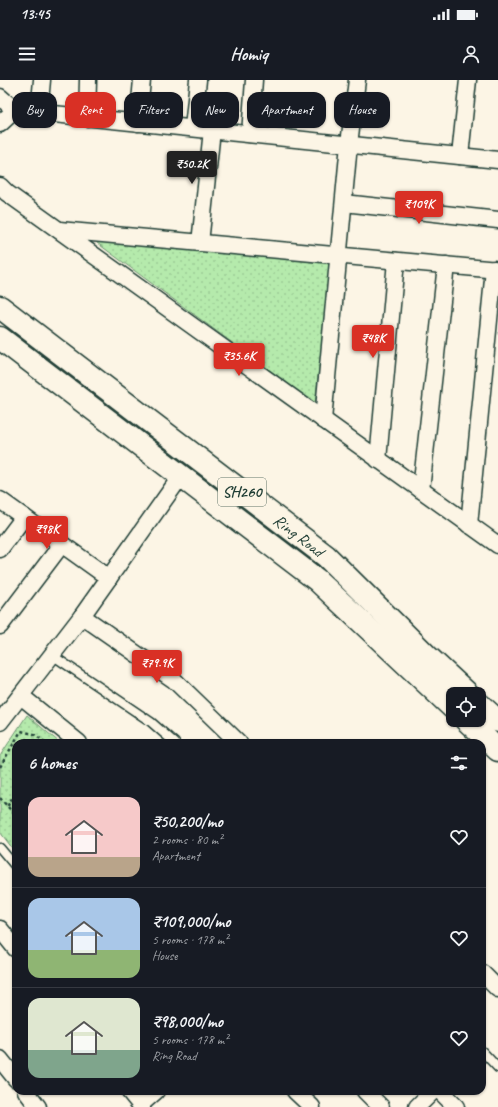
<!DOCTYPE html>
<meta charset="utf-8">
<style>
body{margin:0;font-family:Caveat,sans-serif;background:#20242c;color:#f1f3f6;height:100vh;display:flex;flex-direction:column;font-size:15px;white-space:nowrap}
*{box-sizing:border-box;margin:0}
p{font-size:13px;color:#9ea1a6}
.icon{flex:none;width:22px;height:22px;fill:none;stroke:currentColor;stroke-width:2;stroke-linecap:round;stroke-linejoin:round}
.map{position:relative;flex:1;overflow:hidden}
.drawer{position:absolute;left:12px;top:659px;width:474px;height:356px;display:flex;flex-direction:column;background:#171b24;border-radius:12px;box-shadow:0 1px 3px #0004}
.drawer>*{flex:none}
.top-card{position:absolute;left:12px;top:12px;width:474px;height:36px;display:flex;gap:8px}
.fabs{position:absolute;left:446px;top:607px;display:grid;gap:8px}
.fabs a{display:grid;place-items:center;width:40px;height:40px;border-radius:8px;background:#171b24;box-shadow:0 1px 3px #0004;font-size:20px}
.price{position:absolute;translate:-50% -34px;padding:0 9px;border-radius:4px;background:#d93025;color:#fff;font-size:13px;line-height:26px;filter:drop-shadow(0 1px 2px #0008)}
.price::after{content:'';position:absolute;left:50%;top:24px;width:12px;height:9px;margin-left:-6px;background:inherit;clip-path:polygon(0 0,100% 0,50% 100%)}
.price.active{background:#222;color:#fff}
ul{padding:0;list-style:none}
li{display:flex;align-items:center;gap:12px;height:100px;padding:0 16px}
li+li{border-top:1px solid #363941}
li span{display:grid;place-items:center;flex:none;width:112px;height:80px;border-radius:12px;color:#555}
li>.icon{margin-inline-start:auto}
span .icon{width:48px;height:48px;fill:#fffc;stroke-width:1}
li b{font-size:17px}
h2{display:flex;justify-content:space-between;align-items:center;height:48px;padding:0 16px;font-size:17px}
.tag{padding:0 14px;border-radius:12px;background:#171b24;box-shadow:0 1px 3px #0004;font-size:14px;line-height:36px}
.tag.active{background:#d93025;color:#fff}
.status{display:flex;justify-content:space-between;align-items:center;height:28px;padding:0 20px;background:#171b24;direction:ltr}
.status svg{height:11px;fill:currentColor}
header{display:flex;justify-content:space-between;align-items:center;height:52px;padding:0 16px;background:#171b24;font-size:18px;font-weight:600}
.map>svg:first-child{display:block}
.park{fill:url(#park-dots);stroke:#6a9470}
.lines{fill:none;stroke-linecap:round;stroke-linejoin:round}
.lane-casing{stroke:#1f3d34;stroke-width:11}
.street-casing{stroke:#1f3d34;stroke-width:19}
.highway-casing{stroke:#1f3d34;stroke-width:25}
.path{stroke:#1f3d34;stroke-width:2.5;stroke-dasharray:3 3;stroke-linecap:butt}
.lane{stroke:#fcf5e5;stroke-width:8}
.street{stroke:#fcf5e5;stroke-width:16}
.highway{stroke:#fcf5e5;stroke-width:22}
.labels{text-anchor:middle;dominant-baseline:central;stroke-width:3;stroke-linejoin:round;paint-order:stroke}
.shield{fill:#fcf5e5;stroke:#617469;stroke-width:1}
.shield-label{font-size:16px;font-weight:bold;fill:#1f3d34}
.street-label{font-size:17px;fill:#1f3d34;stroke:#fcf5e5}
</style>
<div class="status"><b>13:45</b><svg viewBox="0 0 49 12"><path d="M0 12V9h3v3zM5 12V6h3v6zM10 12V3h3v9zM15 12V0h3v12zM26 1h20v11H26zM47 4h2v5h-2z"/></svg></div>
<header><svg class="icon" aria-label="menu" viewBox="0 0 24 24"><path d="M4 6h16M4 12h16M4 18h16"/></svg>Homiq<svg class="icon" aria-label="person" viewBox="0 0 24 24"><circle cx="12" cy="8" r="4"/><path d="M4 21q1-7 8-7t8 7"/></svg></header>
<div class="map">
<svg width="498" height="1027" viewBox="0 0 498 1027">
<defs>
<pattern id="park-dots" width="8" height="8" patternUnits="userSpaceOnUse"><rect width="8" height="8" fill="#b5eaac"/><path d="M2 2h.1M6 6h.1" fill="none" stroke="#9bca95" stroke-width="1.8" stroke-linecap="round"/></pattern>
</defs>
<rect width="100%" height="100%" fill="#fcf5e5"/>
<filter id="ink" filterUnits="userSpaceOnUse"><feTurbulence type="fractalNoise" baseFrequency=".025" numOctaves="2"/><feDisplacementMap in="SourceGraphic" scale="8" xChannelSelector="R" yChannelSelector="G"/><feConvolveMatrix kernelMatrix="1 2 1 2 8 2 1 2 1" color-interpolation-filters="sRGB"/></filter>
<g filter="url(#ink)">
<!-- park -->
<g class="park">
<polygon points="89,157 331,184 315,324"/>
<polygon points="27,635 60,663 16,663 16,773 0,752 0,676"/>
</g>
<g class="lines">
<defs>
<g id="lane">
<polyline points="52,575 151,642 175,663"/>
<polyline points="0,768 16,787"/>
<polyline points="482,971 498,988"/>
</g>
<g id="street">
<polyline points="0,17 15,30 498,80"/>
<polyline points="39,33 42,0"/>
<polyline points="87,38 88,0"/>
<polyline points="138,43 142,0"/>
<polyline points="0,44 15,30"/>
<polyline points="193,48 198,0"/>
<polyline points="250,54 254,0"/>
<polyline points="460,76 468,0"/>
<polyline points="0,106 7,113 498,465"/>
<polyline points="344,123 498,140"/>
<polyline points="59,150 498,190"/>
<polyline points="200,163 212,50"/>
<polyline points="323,340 349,64 357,0"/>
<polyline points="378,380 396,181"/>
<polyline points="421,410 446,185"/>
<polyline points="0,420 109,498"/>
<polyline points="469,445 494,189"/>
<polyline points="0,469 24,437"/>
<polyline points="82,536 174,600 239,663"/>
<polyline points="0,546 62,464"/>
<polyline points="21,616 79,663"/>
<polyline points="0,642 82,536 181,396"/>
<polyline points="0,849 16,869"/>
<polyline points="482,893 498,909"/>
<polyline points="0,979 16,999"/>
<polyline points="26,1011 38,1027"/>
<polyline points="129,1011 142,1027"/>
<polyline points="295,1011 312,1027"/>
<polyline points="365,1011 381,1027"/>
<polyline points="440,1011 456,1027"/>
<polyline points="140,1025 156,1011"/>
<polyline points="417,1027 433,1011"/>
</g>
<g id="highway">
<path id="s1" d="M0 227 326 476 427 576 468 614"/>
<polyline points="0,258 317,500 453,628"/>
<polyline points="479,624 498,641"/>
<polyline points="466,640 498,670"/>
</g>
</defs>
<!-- lane casing -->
<use href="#lane" class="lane-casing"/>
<!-- street casing -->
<use href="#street" class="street-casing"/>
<!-- highway casing -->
<use href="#highway" class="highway-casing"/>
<!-- path -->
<g class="path">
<polyline points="0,687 21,651 34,654 46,663"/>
<polyline points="0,718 16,736"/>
<polyline points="8,726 10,720 16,718"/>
</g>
<!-- lane -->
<use href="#lane" class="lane"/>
<!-- street -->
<use href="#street" class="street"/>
<!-- highway -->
<use href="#highway" class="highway"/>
</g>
</g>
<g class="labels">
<!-- shield labels -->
<rect class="shield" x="218" y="398" width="48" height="28" rx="3"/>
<g class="shield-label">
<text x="242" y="412">SH260</text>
</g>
<!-- street labels -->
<g class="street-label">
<text stroke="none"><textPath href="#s1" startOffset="376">Ring Road</textPath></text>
</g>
</g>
</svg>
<div class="fabs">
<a><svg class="icon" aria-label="locate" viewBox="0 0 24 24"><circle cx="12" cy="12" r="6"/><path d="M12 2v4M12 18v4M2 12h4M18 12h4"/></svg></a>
</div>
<b class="price active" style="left:192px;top:105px">₹50.2K</b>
<b class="price" style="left:419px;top:145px">₹109K</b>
<b class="price" style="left:373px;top:279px">₹48K</b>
<b class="price" style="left:239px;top:297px">₹35.6K</b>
<b class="price" style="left:47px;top:470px">₹98K</b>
<b class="price" style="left:157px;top:604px">₹79.9K</b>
<div class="top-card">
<a class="tag">Buy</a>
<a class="tag active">Rent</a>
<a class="tag">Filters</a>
<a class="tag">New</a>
<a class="tag">Apartment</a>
<a class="tag">House</a>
</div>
<section class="drawer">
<h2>6 homes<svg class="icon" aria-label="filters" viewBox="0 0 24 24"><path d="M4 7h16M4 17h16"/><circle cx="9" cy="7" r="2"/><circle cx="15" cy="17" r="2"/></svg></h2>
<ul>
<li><span style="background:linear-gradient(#f6c9c9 75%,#b9a48a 0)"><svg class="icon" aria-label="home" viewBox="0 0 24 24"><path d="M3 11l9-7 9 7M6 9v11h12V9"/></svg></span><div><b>₹50,200/mo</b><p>2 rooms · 80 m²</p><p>Apartment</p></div><svg class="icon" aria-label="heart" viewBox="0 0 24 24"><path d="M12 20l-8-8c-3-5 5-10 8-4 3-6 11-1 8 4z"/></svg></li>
<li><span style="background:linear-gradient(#a9c7e8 65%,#8fb573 0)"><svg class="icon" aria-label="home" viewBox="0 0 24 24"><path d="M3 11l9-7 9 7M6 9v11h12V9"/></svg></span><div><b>₹109,000/mo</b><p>5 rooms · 178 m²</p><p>House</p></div><svg class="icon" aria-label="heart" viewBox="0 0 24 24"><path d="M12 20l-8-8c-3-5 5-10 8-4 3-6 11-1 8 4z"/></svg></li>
<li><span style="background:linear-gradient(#dfe7d0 65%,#7fa58c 0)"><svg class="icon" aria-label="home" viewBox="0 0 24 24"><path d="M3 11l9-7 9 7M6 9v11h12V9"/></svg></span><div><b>₹98,000/mo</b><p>5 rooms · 178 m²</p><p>Ring Road</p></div><svg class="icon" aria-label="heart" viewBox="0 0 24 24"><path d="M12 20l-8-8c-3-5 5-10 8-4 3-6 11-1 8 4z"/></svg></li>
</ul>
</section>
</div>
